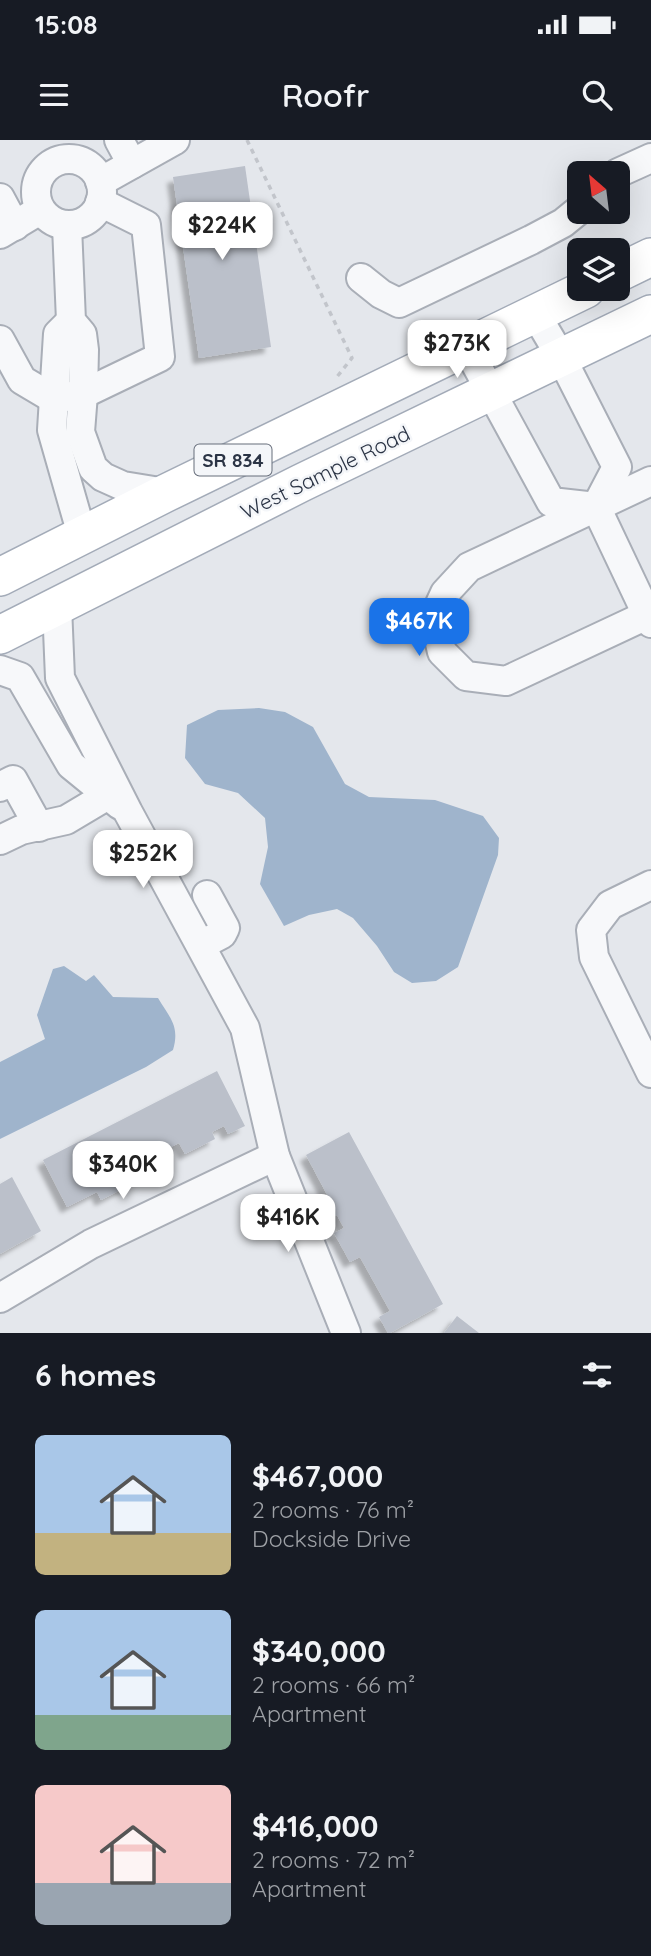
<!DOCTYPE html>
<meta charset="utf-8">
<style>
body{margin:0;font-family:Quicksand,sans-serif;background:#242831;color:#f1f3f6;height:100vh;display:flex;flex-direction:column;font-size:26px;white-space:nowrap}
*{box-sizing:border-box;margin:0}
p{font-size:23px;color:#9ea1a6}
.icon{flex:none;width:38px;height:38px;fill:none;stroke:currentColor;stroke-width:2;stroke-linecap:round;stroke-linejoin:round}
.map{position:relative;height:1193px;overflow:hidden}
.side{display:flex;flex-direction:column;background:#171b24;flex:1}
.side>*{flex:none}
.needle{width:46px;rotate:332deg}
.tools{position:absolute;left:567px;top:21px;display:grid;gap:14px}
.tools a{display:grid;place-items:center;width:63px;height:63px;border-radius:10px;background:#171b24;box-shadow:0 7px 28px #0002;font-size:35px}
.price{position:absolute;translate:-50% -60px;padding:0 16px;border-radius:14px;background:#fff;color:#222;font-size:23px;line-height:46px;filter:drop-shadow(0 2px 4px #0008)}
.price::after{content:'';position:absolute;left:50%;top:42px;width:21px;height:16px;margin-left:-10px;background:inherit;clip-path:polygon(0 0,100% 0,50% 100%)}
.price.current{background:#1a73e8;color:#fff}
ul{padding:0;list-style:none}
li{display:flex;align-items:center;gap:21px;height:175px;padding:0 35px}
li span{display:grid;place-items:center;flex:none;width:196px;height:140px;border-radius:10px;color:#555}
li>.icon{margin-inline-start:auto}
span .icon{width:84px;height:84px;fill:#fffc;stroke-width:1}
li b{font-size:30px}
h2{display:flex;justify-content:space-between;align-items:center;height:84px;padding:0 35px;font-size:30px}
.status{display:flex;justify-content:space-between;align-items:center;height:49px;padding:0 35px;background:#171b24;direction:ltr}
.status svg{height:19px;fill:currentColor}
header{display:flex;justify-content:space-between;align-items:center;height:91px;padding:0 35px;background:#171b24;font-size:32px;font-weight:600}
.map>svg:first-child{display:block}
.water{fill:#9fb4cc}
.building{fill:#bbc0ca;filter:url(#shadow)}
.lines{fill:none;stroke-linecap:round;stroke-linejoin:round}
.minor-casing{stroke:#a9aeb7;stroke-width:32}
.major-casing{stroke:#a3abb8;stroke-width:40}
.path{stroke:#c2c5cb;stroke-width:3.5;stroke-dasharray:5 5;stroke-linecap:butt}
.minor{stroke:#f7f8fa;stroke-width:28}
.major{stroke:#fff;stroke-width:37}
.labels{text-anchor:middle;dominant-baseline:central;stroke-width:5;stroke-linejoin:round;paint-order:stroke}
.shield{fill:#f4f6f9;stroke:#676e7b;stroke-width:2}
.shield-label{font-size:19px;font-weight:bold;fill:#2b3445}
.street-label{font-size:21px;fill:#2b3445;stroke:#f4f6f9}
</style>
<div class="status"><b>15:08</b><svg viewBox="0 0 49 12"><path d="M0 12V9h3v3zM5 12V6h3v6zM10 12V3h3v9zM15 12V0h3v12zM26 1h20v11H26zM47 4h2v5h-2z"/></svg></div>
<header><svg class="icon" aria-label="menu" viewBox="0 0 24 24"><path d="M4 6h16M4 12h16M4 18h16"/></svg>Roofr<svg class="icon" aria-label="search" viewBox="0 0 24 24"><circle cx="10" cy="10" r="6"/><path d="M15 15l6 6"/></svg></header>
<div class="map">
<svg width="651" height="1193" viewBox="0 0 651 1193">
<defs>
<filter id="shadow"><feDropShadow dx="-6" dy="6" stdDeviation="2" flood-color="#0004"/></filter>
</defs>
<rect width="100%" height="100%" fill="#e4e7ec"/>
<!-- water -->
<g class="water">
<polygon points="259,568 285,572 313,587 345,644 369,657 435,660 483,676 499,698 498,715 458,827 436,841 412,843 394,832 377,806 353,778 337,769 309,775 284,786 260,744 268,707 265,678 238,653 205,644 185,618 187,585 218,570"/>
<path d="M64 826 86 841 94 835 113 857 158 858C170 878 180 886 173 910L146 927 0 999V922L45 899 37 875 53 829Z"/>
</g>
<!-- building -->
<g class="building">
<polygon points="245,26 271,207 199,218 173,37"/>
<polygon points="217,931 245,986 228,994 224,986 212,992 215,999 185,1014 179,1003 165,1010 171,1022 144,1036 139,1026 124,1034 130,1045 101,1060 97,1052 67,1067 43,1020"/>
<polygon points="349,992 443,1164 390,1193 388,1193 379,1177 390,1171 360,1117 350,1122 334,1093 344,1088 337,1075 327,1080 320,1068 331,1062 306,1015"/>
<polygon points="12,1037 41,1091 0,1114 0,1044"/>
<polygon points="457,1176 479,1193 444,1193"/>
</g>
<g class="lines">
<defs>
<g id="minor">
<polyline points="119,0 132,24"/>
<circle cx="69" cy="52" r="33"/>
<polyline points="618,33 651,18"/>
<polyline points="100,42 175,0"/>
<polyline points="0,58 15,86"/>
<polyline points="67,86 71,181 82,194 84,210 83,254 80,292 93,328 103,337 123,346 166,353"/>
<polyline points="0,94 40,70"/>
<polyline points="361,138 381,154 399,163 531,100 563,83 579,70"/>
<polyline points="535,173 561,217 617,327 596,367"/>
<polyline points="71,181 58,194 52,290 82,395"/>
<polyline points="0,200 22,240 54,259 83,254 160,217 146,85 100,62"/>
<polyline points="466,206 551,362 596,367"/>
<polyline points="596,367 651,483"/>
<polyline points="57,466 60,538 128,672 245,888 275,1016 346,1193"/>
<polyline points="647,475 506,541 466,536 442,512 434,477 445,453 469,427 651,341"/>
<polyline points="0,530 20,537 71,625 120,665"/>
<polyline points="0,647 13,640 39,687"/>
<polyline points="0,700 21,690 66,680 108,655"/>
<polyline points="651,745 610,765 591,790 594,817 651,933"/>
<polyline points="201,805 222,794 225,788 207,755"/>
<polyline points="0,1158 91,1104 275,1016"/>
</g>
<g id="major">
<polyline points="618,133 651,117"/>
<polyline points="0,437 166,353 586,149"/>
<polyline points="0,495 301,343 651,174"/>
</g>
</defs>
<!-- minor casing -->
<use href="#minor" class="minor-casing"/>
<!-- major casing -->
<use href="#major" class="major-casing"/>
<!-- path -->
<polyline class="path" points="247,0 352,218 336,238"/>
<!-- minor -->
<use href="#minor" class="minor"/>
<!-- major -->
<use href="#major" class="major"/>
</g>
<g class="labels">
<!-- shield labels -->
<rect class="shield" x="194.5" y="304.5" width="77" height="31" rx="5"/>
<g class="shield-label">
<text x="233" y="320">SR 834</text>
</g>
<!-- street labels -->
<g class="street-label">
<text transform="translate(325 332) rotate(-26)">West Sample Road</text>
</g>
</g>
</svg>
<div class="tools">
<a><svg class="needle" viewBox="-14 -14 28 28"><path d="M0-13l5 13h-10z" fill="#e53935"/><path d="M0 13l5-13h-10z" fill="#9ea1a6"/></svg></a>
<a><svg class="icon" aria-label="layers" viewBox="0 0 24 24"><path d="M12 4l9 5-9 5-9-5zM3 14l9 5 9-5"/></svg></a>
</div>
<b class="price" style="left:222px;top:122px">$224K</b>
<b class="price" style="left:457px;top:240px">$273K</b>
<b class="price current" style="left:419px;top:518px">$467K</b>
<b class="price" style="left:143px;top:750px">$252K</b>
<b class="price" style="left:123px;top:1061px">$340K</b>
<b class="price" style="left:288px;top:1114px">$416K</b>
</div>
<section class="side">
<h2>6 homes<svg class="icon" aria-label="filters" viewBox="0 0 24 24"><path d="M4 7h16M4 17h16"/><circle cx="9" cy="7" r="2"/><circle cx="15" cy="17" r="2"/></svg></h2>
<ul>
<li><span style="background:linear-gradient(#a9c7e8 70%,#c2b280 0)"><svg class="icon" aria-label="home" viewBox="0 0 24 24"><path d="M3 11l9-7 9 7M6 9v11h12V9"/></svg></span><div><b>$467,000</b><p>2 rooms · 76 m²</p><p>Dockside Drive</p></div></li>
<li><span style="background:linear-gradient(#a9c7e8 75%,#7fa58c 0)"><svg class="icon" aria-label="home" viewBox="0 0 24 24"><path d="M3 11l9-7 9 7M6 9v11h12V9"/></svg></span><div><b>$340,000</b><p>2 rooms · 66 m²</p><p>Apartment</p></div></li>
<li><span style="background:linear-gradient(#f6c9c9 70%,#9aa5b1 0)"><svg class="icon" aria-label="home" viewBox="0 0 24 24"><path d="M3 11l9-7 9 7M6 9v11h12V9"/></svg></span><div><b>$416,000</b><p>2 rooms · 72 m²</p><p>Apartment</p></div></li>
</ul>
</section>
